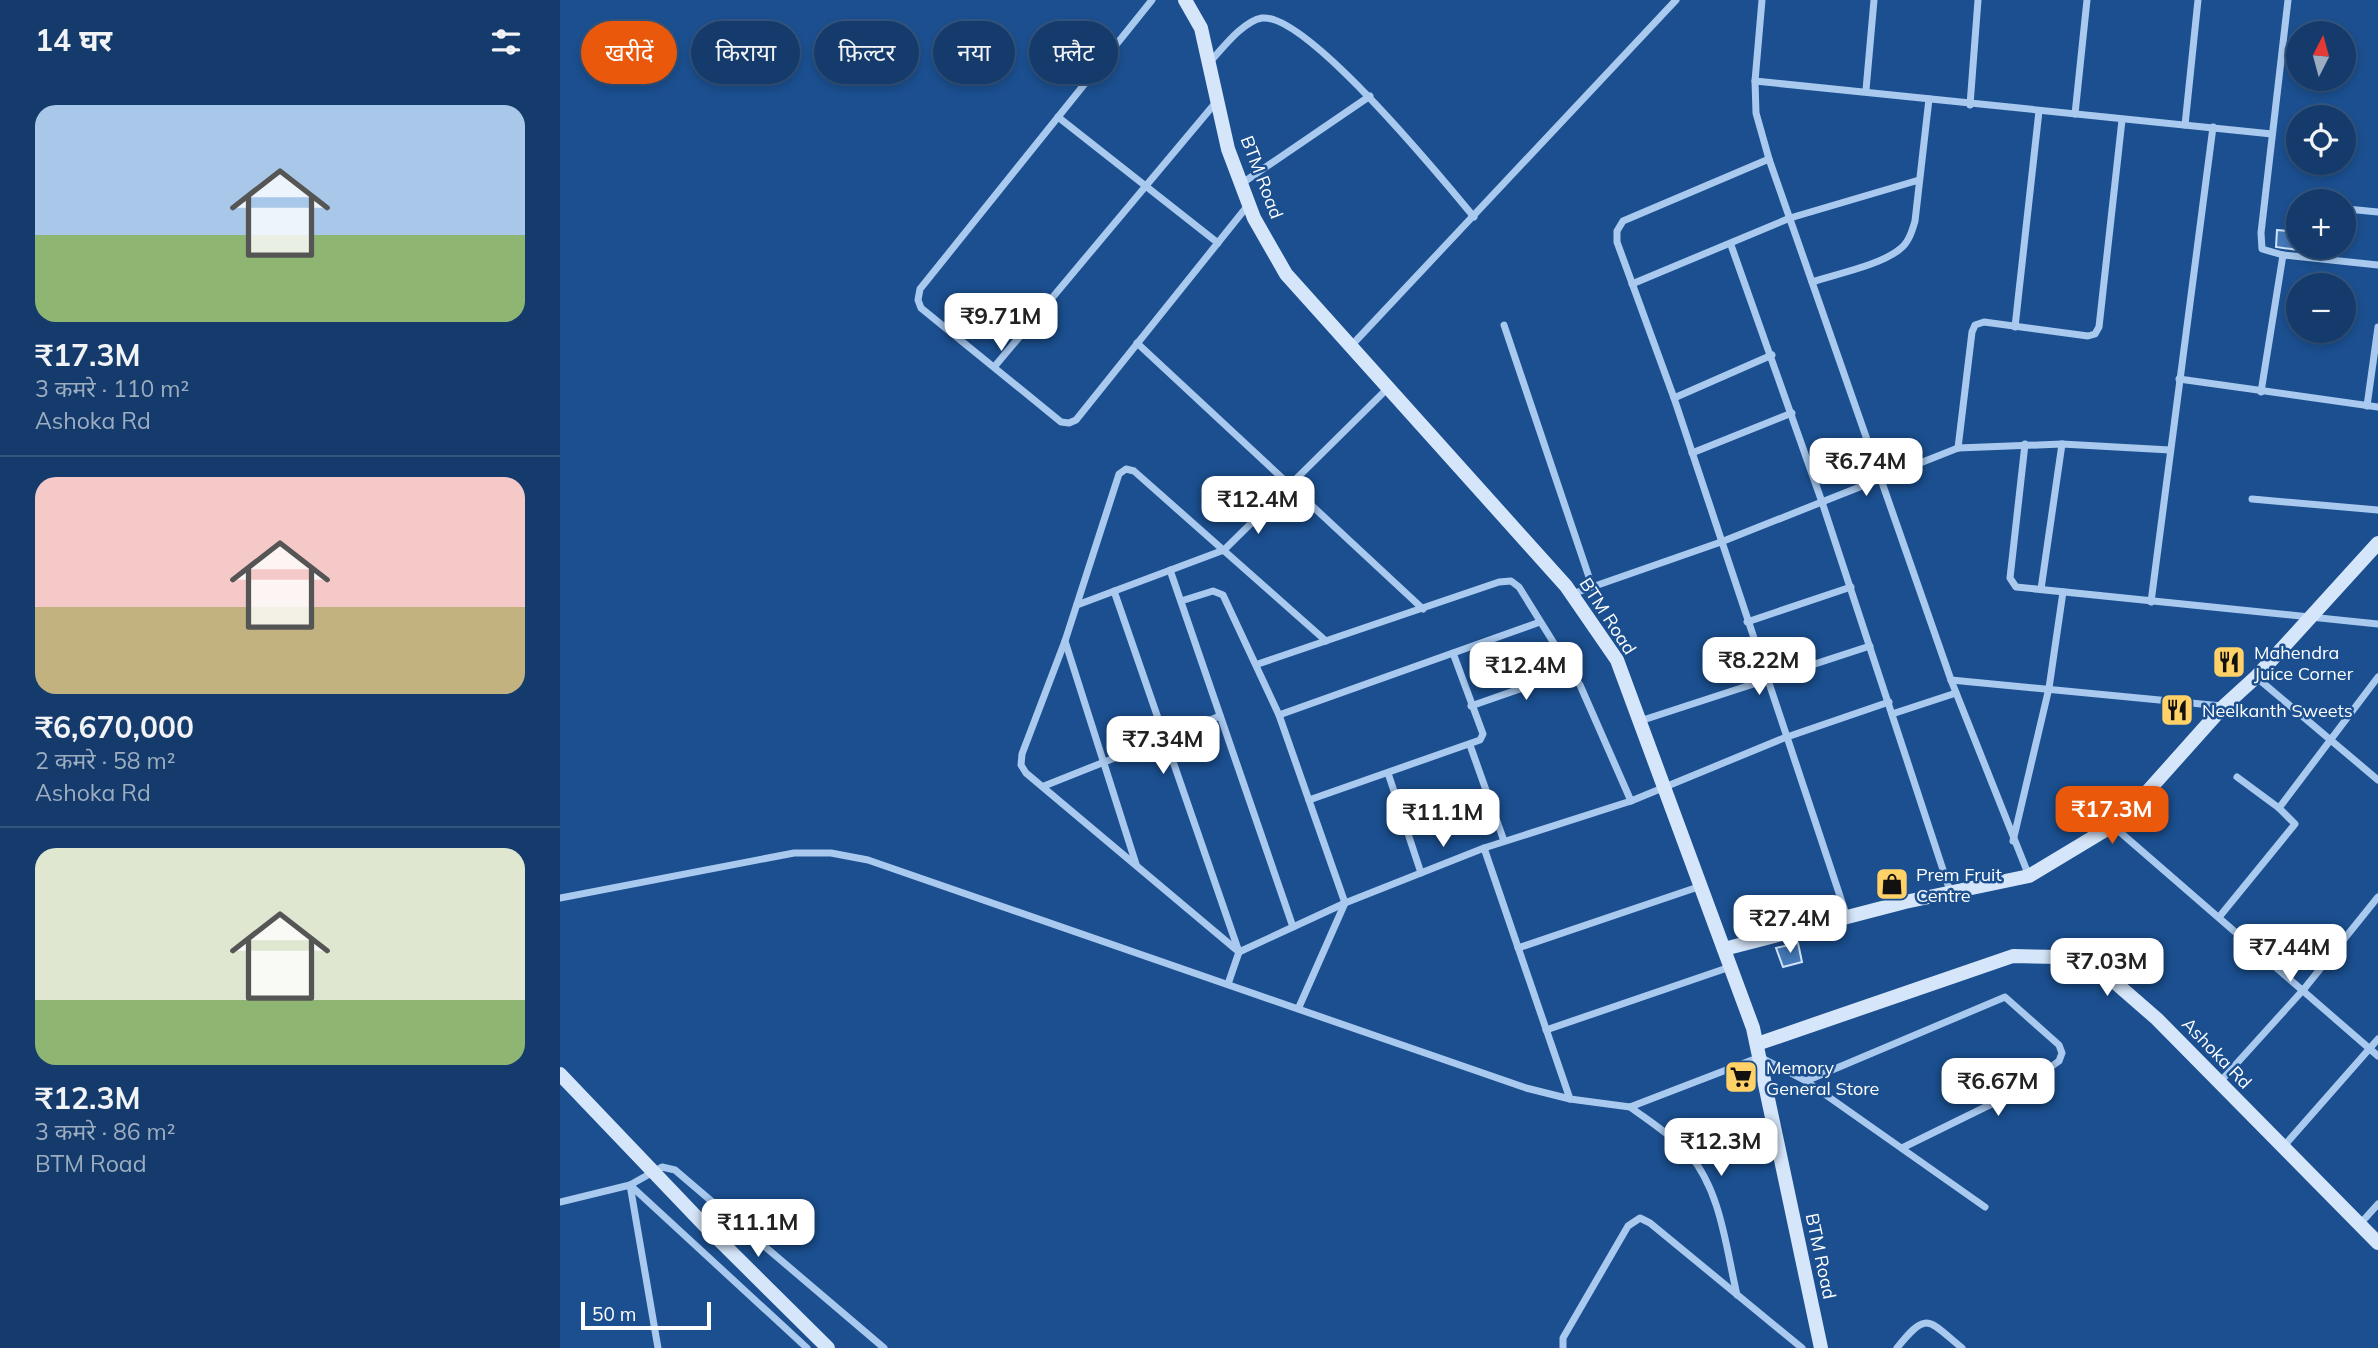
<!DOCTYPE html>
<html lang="hi">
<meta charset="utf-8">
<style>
body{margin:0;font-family:Mulish,"Noto Sans Devanagari",sans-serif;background:#1d4271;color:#f1f3f6;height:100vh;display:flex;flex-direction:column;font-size:26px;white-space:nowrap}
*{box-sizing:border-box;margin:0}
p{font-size:23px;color:#9dadc1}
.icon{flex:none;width:38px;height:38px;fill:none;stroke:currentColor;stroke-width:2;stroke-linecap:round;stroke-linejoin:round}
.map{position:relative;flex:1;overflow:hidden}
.drawer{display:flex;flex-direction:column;background:#143b6b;width:560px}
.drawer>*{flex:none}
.top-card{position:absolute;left:21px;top:21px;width:665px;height:63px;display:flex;gap:14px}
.needle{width:46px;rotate:6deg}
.fabs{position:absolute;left:1726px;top:21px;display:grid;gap:14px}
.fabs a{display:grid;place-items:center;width:70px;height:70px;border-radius:50%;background:#143b6b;box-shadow:0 4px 10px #0003,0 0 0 2px #33557e;font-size:35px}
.scale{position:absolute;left:21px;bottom:18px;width:130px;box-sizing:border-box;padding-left:7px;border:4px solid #fff;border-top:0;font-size:19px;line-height:24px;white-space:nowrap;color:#fff;-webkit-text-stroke:5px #1b4f8f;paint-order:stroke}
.price{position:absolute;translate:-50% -60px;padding:0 16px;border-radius:14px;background:#fff;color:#222;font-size:23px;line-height:46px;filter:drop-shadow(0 2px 4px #0008)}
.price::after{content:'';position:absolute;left:50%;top:42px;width:21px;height:16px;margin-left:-10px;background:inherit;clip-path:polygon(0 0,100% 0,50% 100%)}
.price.on{background:#ea580c;color:#fff}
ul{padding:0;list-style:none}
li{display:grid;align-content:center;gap:14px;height:371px;padding:0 35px}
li+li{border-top:2px solid #33557e}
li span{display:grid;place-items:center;height:217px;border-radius:21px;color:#555}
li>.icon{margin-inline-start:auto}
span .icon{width:126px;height:126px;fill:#fffc;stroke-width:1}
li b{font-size:30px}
h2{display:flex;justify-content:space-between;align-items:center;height:84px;padding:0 35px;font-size:30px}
.chip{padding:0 24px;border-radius:32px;background:#143b6b;box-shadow:0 4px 10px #0003,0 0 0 2px #33557e;font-size:24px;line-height:63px}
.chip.on{background:#ea580c;color:#fff}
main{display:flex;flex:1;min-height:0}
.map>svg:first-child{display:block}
.building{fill:#4478b7;stroke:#cfe3fa;stroke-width:2}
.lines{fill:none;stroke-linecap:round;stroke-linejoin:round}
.street{stroke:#a9c9ee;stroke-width:7}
.secondary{stroke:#d6e6fa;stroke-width:14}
.labels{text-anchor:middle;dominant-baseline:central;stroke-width:5;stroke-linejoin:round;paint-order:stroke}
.street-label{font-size:18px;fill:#fff;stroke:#1b4f8f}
.poi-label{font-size:18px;fill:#fff;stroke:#1b4f8f;text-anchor:start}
</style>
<main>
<section class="drawer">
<h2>14 घर<svg class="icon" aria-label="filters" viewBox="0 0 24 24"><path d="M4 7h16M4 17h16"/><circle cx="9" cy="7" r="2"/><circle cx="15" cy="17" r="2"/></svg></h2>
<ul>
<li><span style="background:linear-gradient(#a9c7e8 60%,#8fb573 0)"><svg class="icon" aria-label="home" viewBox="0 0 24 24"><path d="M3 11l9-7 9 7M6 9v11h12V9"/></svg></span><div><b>₹17.3M</b><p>3 कमरे · 110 m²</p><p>Ashoka Rd</p></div></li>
<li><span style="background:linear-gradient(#f6c9c9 60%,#c2b280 0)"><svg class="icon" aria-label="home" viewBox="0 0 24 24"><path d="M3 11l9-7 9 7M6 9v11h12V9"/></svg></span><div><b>₹6,670,000</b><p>2 कमरे · 58 m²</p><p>Ashoka Rd</p></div></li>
<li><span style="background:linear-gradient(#dfe7d0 70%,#8fb573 0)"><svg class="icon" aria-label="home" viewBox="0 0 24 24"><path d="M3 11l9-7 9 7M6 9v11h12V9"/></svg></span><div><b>₹12.3M</b><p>3 कमरे · 86 m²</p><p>BTM Road</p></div></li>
</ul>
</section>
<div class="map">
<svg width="1818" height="1348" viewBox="0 0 1818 1348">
<rect width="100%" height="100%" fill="#1b4f8f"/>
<!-- building -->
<g class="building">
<polygon points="1717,230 1738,232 1738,250 1716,247"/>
<polygon points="1238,943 1242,962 1223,967 1216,948"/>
</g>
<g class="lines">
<!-- street -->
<g class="street">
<polyline points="592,0 360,289 358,300 361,308 501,422 509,423 516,420 689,204"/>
<polyline points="1202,0 1195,81 1196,113 1209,159 1391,680 1469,876"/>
<polyline points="1728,0 1701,233 1702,249 1723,255 1818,265"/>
<path d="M649 63C662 49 683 21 702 18 747 13 883 180 914 217"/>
<polyline points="1195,81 1712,134"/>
<polyline points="1306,90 1314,0"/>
<polyline points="1410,105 1418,0"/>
<polyline points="1515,114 1527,0"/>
<polyline points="498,117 658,243"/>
<polyline points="1625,125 1638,0"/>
<polyline points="1209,159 1063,221 1057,231 1057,242 1114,398 1287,917"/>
<polyline points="681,184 810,96"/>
<polyline points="1787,209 1818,212"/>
<polyline points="1171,245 1262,502 1390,891"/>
<path d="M1252 282C1276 274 1321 265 1340 249 1349 242 1352 231 1355 221L1369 99"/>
<polyline points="1072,284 1230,218 1359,180"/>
<polyline points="944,325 1032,586"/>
<polyline points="1455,327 1479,111"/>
<polyline points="577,343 863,609"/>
<polyline points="791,346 1116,0"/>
<polyline points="435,366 657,101"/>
<polyline points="1619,379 1818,407"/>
<polyline points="1701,392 1723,255"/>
<polyline points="1114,398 1212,355"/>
<polyline points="1807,406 1818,327"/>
<polyline points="1465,444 1450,578 1456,587 1818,624"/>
<polyline points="1398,448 1412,332 1415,325 1424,322 1528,336 1535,334 1539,327 1562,120"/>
<polyline points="1132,453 1232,413"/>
<polyline points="1692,499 1818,510"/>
<polyline points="610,570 733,927"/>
<polyline points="1481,589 1502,444"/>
<polyline points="554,591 679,952 668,984"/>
<polyline points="1012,594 1161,542 1398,448 1502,444 1610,450"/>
<polyline points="621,601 653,591 663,595 719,715 785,903 739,1007"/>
<polyline points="1591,602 1653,127"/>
<polyline points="517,605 664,550 828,388"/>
<polyline points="1187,622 1291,587"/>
<polyline points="505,641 576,864"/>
<polyline points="698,664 939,582 951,581 959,587 1020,685 1071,801"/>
<polyline points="1696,677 1818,780"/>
<polyline points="1391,680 1662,706"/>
<polyline points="911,706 1011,671"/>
<polyline points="1332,714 1396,693"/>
<polyline points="719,715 980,622"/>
<polyline points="1080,721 1310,646"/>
<polyline points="910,745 944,841"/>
<polyline points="828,773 861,873"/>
<polyline points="484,786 660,716"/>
<polyline points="749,800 920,740 923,734 893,653"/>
<polyline points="1719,808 1818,677"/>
<polyline points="1553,826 1818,1056"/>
<polyline points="1453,841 1489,688 1503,592"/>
<polyline points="924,848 1010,1099"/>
<polyline points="0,898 234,853 271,853 308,860 966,1088 1010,1099 1070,1107 1200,1057 1246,1081 1425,1207"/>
<polyline points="1660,916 1735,824 1719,808 1677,777"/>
<polyline points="958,948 1141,886"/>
<polyline points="679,952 466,773 461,765 462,754 505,641 559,474 566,469 574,471 766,641"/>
<polyline points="679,952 785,903 924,848 1071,801 1224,738 1329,702"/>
<polyline points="986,1030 1170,967"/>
<polyline points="1246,1081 1445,997 1499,1045 1502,1053 1499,1061 1456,1092 1342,1148"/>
<polyline points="1659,1083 1744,989 1818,897"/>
<path d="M1070 1107C1089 1121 1113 1136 1129 1154 1161 1191 1166 1248 1177 1295"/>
<polyline points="1723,1147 1818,1039"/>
<polyline points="0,1202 70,1185 98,1348"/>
<polyline points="1800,1224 1818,1204"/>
<polyline points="247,1348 70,1185 102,1167 115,1170 324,1348"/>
<polyline points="1003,1348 1003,1338 1068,1226 1080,1218 1090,1223 1242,1348"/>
<path d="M1337 1348C1367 1310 1368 1320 1402 1348"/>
</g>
<!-- secondary -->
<g class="secondary">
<polyline points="625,0 641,28 668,149 694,218 726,274 1006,586 1057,660 1193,1028 1261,1348"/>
<polyline points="1164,949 1345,902 1469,876 1562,820 1663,707 1696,677 1818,543"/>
<polyline points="1197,1044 1453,956 1501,957 1543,972 1597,1019 1818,1243"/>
<polyline points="0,1074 147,1228 268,1348"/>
</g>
</g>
<!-- icons -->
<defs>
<symbol id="restaurant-square" viewBox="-11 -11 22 22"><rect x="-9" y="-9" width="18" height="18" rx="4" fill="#ffd166" stroke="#1b4f8f"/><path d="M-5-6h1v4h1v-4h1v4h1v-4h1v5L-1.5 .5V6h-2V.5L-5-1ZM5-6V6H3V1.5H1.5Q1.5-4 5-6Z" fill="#111"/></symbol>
<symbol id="shop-square" viewBox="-11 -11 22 22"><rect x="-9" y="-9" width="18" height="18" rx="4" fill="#ffd166" stroke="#1b4f8f"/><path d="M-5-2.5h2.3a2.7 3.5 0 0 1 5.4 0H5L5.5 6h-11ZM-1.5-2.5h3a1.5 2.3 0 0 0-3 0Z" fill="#111"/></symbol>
<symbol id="supermarket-square" viewBox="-11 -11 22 22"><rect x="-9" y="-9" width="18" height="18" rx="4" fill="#ffd166" stroke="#1b4f8f"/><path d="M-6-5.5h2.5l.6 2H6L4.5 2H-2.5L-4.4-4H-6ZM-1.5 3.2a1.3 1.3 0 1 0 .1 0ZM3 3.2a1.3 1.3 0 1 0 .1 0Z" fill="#111"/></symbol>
</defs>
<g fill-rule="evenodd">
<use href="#restaurant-square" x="1650" y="643" width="38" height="38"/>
<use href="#restaurant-square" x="1598" y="691" width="38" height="38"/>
<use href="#shop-square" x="1313" y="865" width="38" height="38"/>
<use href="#supermarket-square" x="1162" y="1058" width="38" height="38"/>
</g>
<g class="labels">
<!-- street labels -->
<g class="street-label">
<text transform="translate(702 177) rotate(69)">BTM Road</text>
<text transform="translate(1048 616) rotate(57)">BTM Road</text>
<text transform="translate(1657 1053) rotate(46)">Ashoka Rd</text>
<text transform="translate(1261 1256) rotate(78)">BTM Road</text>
</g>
<!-- poi labels -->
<g class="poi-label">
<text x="1694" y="652">Mahendra<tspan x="1694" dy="21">Juice Corner</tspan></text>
<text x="1642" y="710">Neelkanth Sweets</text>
<text x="1356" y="874">Prem Fruit<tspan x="1356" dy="21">Centre</tspan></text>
<text x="1206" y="1067">Memory<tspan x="1206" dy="21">General Store</tspan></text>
</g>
</g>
</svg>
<div class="fabs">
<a><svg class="needle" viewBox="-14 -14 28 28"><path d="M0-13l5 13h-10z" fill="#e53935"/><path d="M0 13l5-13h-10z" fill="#9dadc1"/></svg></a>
<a><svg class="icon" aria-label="locate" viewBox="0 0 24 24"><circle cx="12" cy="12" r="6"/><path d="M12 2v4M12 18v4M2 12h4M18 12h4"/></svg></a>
<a>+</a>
<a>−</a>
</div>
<div class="scale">50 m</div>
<b class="price" style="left:441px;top:353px">₹9.71M</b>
<b class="price" style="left:1306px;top:498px">₹6.74M</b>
<b class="price" style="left:698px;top:536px">₹12.4M</b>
<b class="price" style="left:1199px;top:697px">₹8.22M</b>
<b class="price" style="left:966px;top:702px">₹12.4M</b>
<b class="price" style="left:603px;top:776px">₹7.34M</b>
<b class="price on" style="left:1552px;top:846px">₹17.3M</b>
<b class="price" style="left:883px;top:849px">₹11.1M</b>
<b class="price" style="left:1230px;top:955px">₹27.4M</b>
<b class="price" style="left:1730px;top:984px">₹7.44M</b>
<b class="price" style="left:1547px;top:998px">₹7.03M</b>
<b class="price" style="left:1438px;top:1118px">₹6.67M</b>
<b class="price" style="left:1161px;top:1178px">₹12.3M</b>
<b class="price" style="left:198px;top:1259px">₹11.1M</b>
<div class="top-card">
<a class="chip on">खरीदें</a>
<a class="chip">किराया</a>
<a class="chip">फ़िल्टर</a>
<a class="chip">नया</a>
<a class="chip">फ़्लैट</a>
</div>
</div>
</main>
